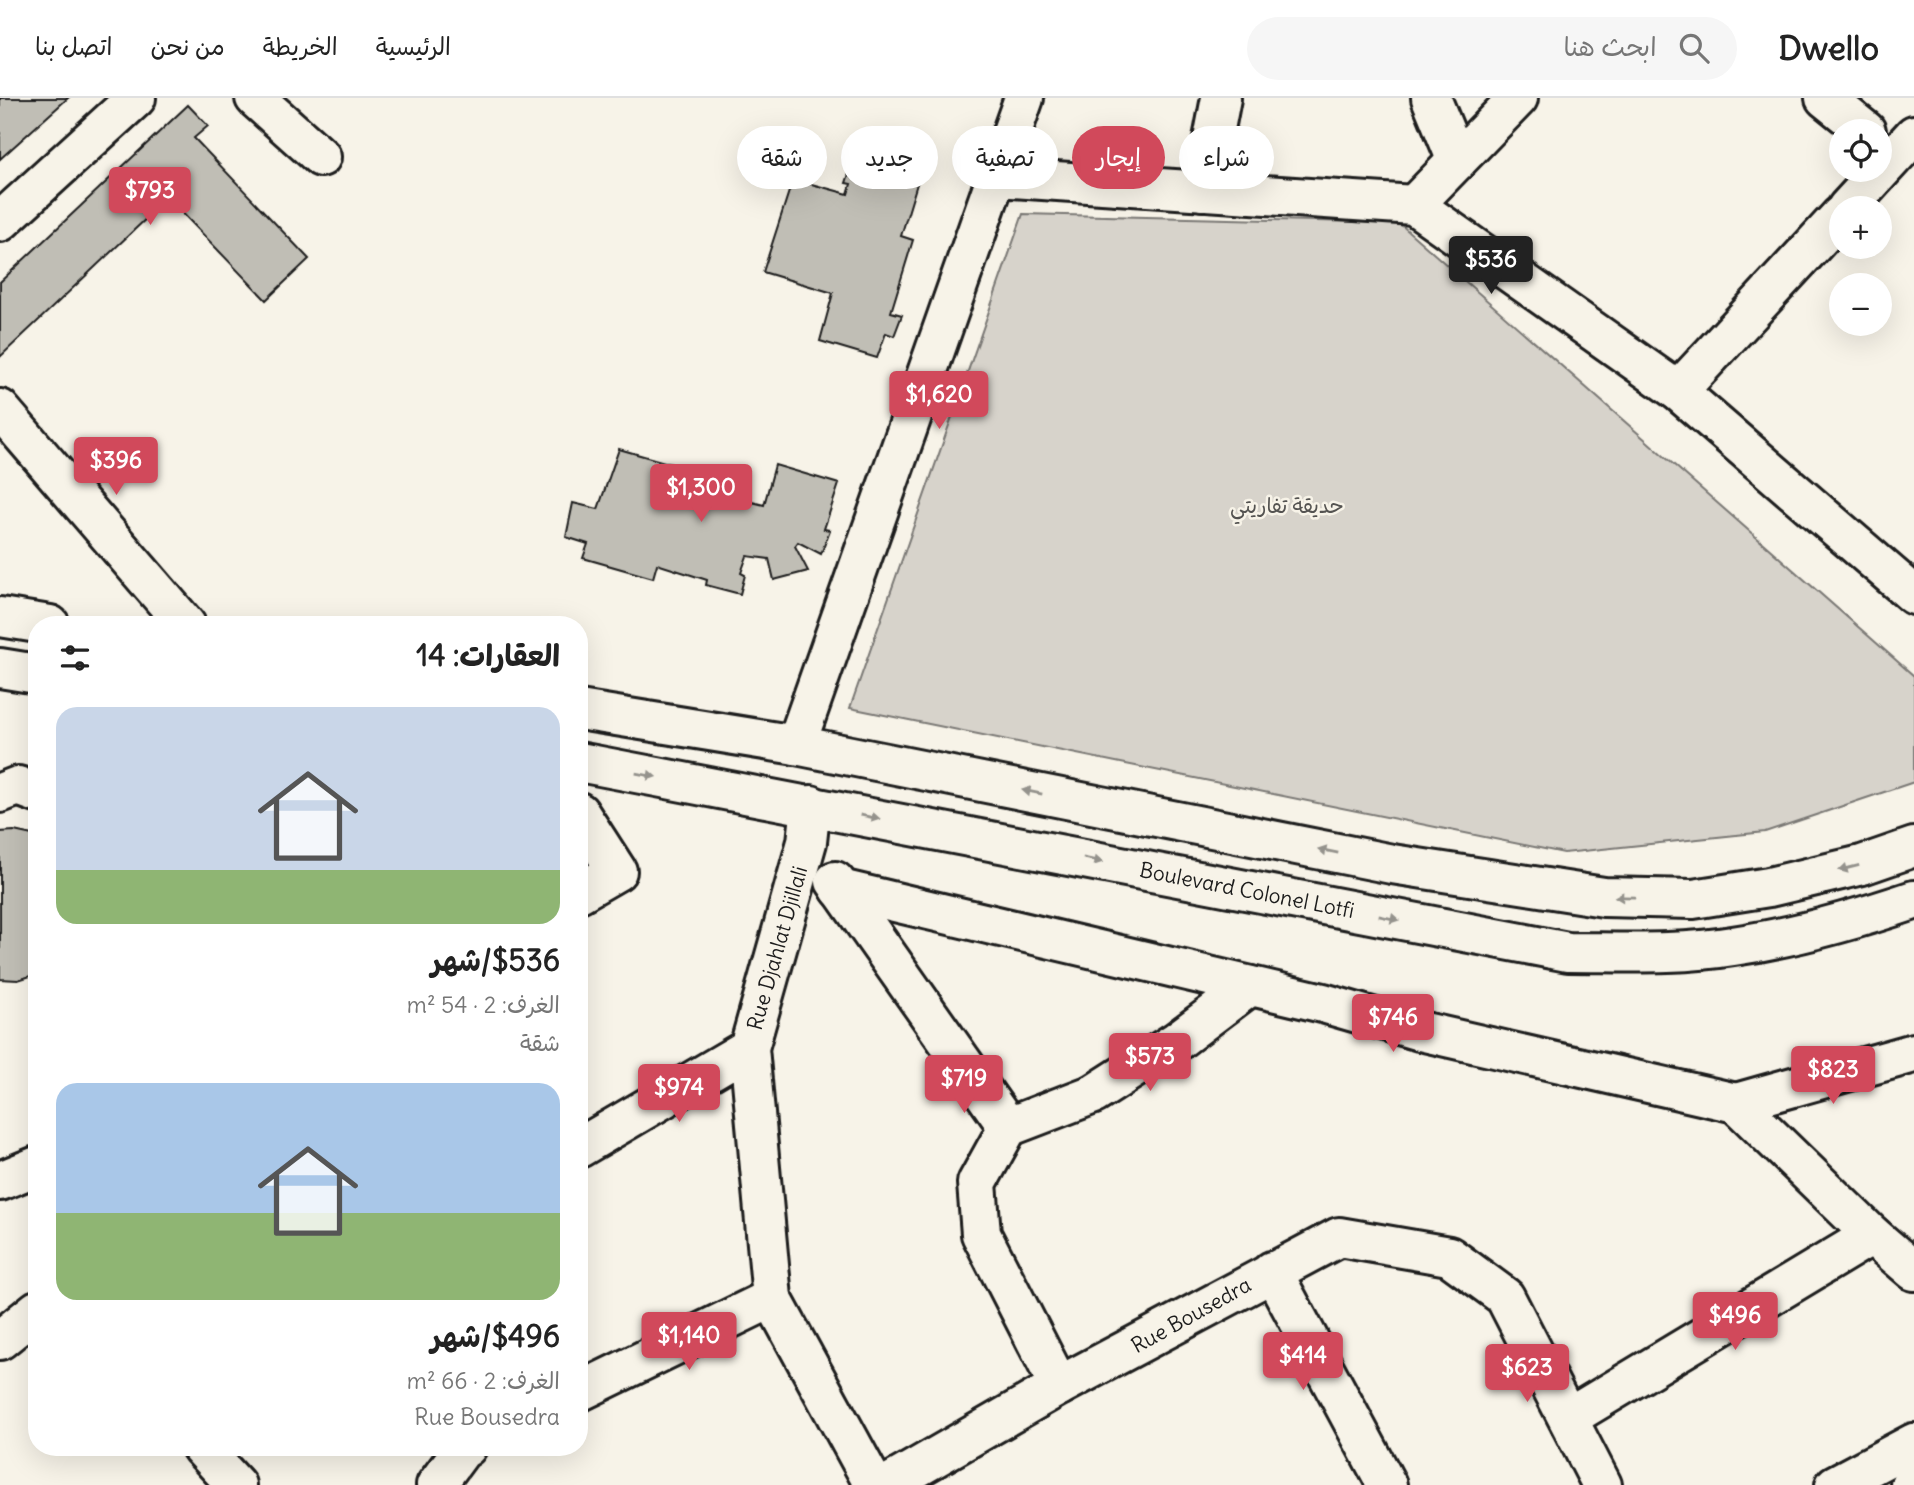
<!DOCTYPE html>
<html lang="ar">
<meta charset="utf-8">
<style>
body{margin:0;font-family:Delius,"Playpen Sans Arabic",sans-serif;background:#f6f6f6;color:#222;direction:rtl;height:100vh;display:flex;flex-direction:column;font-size:26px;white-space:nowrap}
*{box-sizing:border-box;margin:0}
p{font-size:23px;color:#767676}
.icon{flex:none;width:38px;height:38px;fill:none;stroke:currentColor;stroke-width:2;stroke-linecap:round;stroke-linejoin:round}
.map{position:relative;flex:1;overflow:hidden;direction:ltr}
.side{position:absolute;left:28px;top:518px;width:560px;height:840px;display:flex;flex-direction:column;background:#fff;border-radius:28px;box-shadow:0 7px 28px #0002;direction:rtl}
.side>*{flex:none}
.hud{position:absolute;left:609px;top:28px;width:665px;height:63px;direction:rtl;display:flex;gap:14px}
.buttons{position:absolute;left:1829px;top:21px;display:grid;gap:14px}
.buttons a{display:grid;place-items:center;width:63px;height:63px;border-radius:50%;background:#fff;box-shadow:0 7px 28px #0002;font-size:35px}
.price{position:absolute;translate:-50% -60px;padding:0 16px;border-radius:7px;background:#d1495b;color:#fff;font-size:23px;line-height:46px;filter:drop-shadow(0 2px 4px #0008)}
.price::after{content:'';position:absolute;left:50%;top:42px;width:21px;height:16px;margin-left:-10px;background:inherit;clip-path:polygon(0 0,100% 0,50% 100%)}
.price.on{background:#222;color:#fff}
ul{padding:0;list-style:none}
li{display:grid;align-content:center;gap:14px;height:371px;padding:0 28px}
li span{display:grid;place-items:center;height:217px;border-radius:21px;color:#555}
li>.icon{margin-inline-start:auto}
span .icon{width:126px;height:126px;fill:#fffc;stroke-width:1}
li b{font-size:30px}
h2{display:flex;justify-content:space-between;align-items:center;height:84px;padding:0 28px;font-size:30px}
.tag{padding:0 24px;border-radius:32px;background:#fff;box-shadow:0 7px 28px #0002;font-size:24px;line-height:63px}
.tag.on{background:#d1495b;color:#fff}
header{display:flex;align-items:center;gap:42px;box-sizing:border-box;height:98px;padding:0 35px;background:#fff;border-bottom:2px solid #e0e0e0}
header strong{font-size:33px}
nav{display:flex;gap:38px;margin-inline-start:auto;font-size:24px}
.search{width:490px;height:63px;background:#f6f6f6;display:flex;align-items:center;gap:18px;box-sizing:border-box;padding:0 24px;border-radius:38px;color:#767676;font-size:26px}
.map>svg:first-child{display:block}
.green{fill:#d7d3cb;stroke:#7a7874;stroke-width:2}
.building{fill:#c0beb5;stroke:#1c1c1c;stroke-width:2}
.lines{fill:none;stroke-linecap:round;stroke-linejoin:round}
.minor-casing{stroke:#1c1c1c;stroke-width:44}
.major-casing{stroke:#1c1c1c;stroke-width:44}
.minor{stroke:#f7f3e8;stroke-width:38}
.major{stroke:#f7f3e8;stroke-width:38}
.oneway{fill:#94928c}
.labels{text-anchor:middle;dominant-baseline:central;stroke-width:5;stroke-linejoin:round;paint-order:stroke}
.park-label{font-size:21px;fill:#545351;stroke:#f7f3e8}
.street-label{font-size:21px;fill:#1c1c1c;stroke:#f7f3e8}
</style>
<header>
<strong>Dwello</strong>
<div class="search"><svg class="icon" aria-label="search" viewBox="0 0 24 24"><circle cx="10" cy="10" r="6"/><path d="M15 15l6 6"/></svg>ابحث هنا</div>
<nav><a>الرئيسية</a><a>الخريطة</a><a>من نحن</a><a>اتصل بنا</a></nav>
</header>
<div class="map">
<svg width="1914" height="1387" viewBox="0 0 1914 1387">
<rect width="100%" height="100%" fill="#f7f3e8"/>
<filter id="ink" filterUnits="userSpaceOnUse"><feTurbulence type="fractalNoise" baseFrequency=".0143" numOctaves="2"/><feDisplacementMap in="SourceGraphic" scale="14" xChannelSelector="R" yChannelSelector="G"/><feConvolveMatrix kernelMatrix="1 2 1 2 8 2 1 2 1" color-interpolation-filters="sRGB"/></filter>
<g filter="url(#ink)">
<!-- green -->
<polygon class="green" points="1023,116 1399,125 1914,578 1914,684 1765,734 1564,755 850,610"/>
<!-- building -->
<g class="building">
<polygon points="0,0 68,0 0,61"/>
<polygon points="188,7 208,28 194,40 309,161 266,202 168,100 0,259 0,184"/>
<polygon points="863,49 923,66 901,138 913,142 891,214 902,217 894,238 886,235 877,260 820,243 833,195 763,174 793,81 848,96 851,86 846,85 851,70 856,71"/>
<polygon points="619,351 682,369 677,385 764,407 775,367 839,386 824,431 830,432 821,456 798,444 795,448 808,473 774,482 769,461 747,458 741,475 745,477 740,496 706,487 707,482 657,466 653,480 583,460 588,446 566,439 573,405 598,411"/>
<polygon points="14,733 37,738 37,876 18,882 0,881 0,734"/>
</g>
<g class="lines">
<defs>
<g id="minor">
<polyline points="255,0 321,59"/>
<polyline points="1431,0 1457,63"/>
<polyline points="1825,0 1866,33"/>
<polyline points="997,79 1414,107 1678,293 1914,497"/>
<polyline points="1203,93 1221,0"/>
<polyline points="1414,107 1518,0"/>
<polyline points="1847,110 1914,37"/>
<polyline points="0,124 136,0"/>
<polyline points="1678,293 1841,117"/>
<polyline points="0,311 186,527"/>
<polyline points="796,647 1024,0"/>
<polyline points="0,695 18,688 37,695"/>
<polyline points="811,707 807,744 749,950 772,1200 874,1387"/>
<polyline points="579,714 617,773 579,795"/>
<polyline points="835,783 1008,1029 977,1085 981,1136 1059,1288"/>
<polyline points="840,791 1323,905 1420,933 1736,1005 1872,1137 1914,1173"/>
<polyline points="1736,1005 1914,955"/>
<polyline points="1008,1029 1094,996 1177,943 1250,888"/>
<polyline points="579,1050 749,950"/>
<polyline points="0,1083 37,1068"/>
<polyline points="1272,1173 1387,1387"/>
<polyline points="0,1242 37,1212"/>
<polyline points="579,1294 772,1200"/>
<polyline points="1568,1320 1872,1137"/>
<polyline points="201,1349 236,1387"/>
<polyline points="436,1387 462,1352 467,1349"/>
<polyline points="887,1387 1059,1288 1339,1139 1449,1158 1505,1199 1602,1387"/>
<polyline points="1835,1387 1914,1345"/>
<polyline points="1910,1387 1914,1378"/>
</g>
<g id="major">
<polyline points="0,519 50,527"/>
<polyline points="0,570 37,576"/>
<polyline points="579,612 796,647 1392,766 1604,799 1693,801 1769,789 1862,767 1914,749"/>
<path d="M579 664 1568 854C1623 854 1679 857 1733 848 1795 839 1855 822 1914 802"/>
</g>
</defs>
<!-- minor casing -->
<use href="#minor" class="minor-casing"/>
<!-- major casing -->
<use href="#major" class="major-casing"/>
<!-- minor -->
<use href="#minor" class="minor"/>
<!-- major -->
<use href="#major" class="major"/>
</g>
<!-- one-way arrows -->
<defs><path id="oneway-solid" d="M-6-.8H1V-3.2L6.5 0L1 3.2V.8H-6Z" transform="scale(1.75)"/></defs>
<g class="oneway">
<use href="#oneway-solid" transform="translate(646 677) rotate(10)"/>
<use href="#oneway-solid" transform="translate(1032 694) rotate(-169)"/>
<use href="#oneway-solid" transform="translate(870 719) rotate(11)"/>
<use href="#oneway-solid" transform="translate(1328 753) rotate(-169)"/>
<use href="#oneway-solid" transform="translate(1093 762) rotate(11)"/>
<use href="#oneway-solid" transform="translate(1849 770) rotate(166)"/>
<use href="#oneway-solid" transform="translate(1625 799) rotate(-179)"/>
<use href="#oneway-solid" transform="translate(1389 820) rotate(11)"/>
</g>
</g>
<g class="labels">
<!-- park labels -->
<g class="park-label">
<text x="1287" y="407">حديقة تفاريتي</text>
</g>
<!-- street labels -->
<g class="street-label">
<text transform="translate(1247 792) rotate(11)">Boulevard Colonel Lotfi</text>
<text transform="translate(777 850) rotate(-74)">Rue Djahlat Djillali</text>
<text transform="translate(1191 1217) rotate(-29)">Rue Bousedra</text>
</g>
</g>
</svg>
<div class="buttons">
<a><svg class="icon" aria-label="locate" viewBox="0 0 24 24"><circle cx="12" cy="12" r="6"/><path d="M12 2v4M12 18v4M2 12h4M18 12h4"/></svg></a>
<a>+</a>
<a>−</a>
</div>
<b class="price" style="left:150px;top:129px">$793</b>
<b class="price on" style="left:1491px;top:198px">$536</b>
<b class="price" style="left:939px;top:333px">$1,620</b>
<b class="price" style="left:116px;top:399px">$396</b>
<b class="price" style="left:701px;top:426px">$1,300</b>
<b class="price" style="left:1393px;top:956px">$746</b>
<b class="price" style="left:1150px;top:995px">$573</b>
<b class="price" style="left:1833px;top:1008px">$823</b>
<b class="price" style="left:964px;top:1017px">$719</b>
<b class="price" style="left:679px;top:1026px">$974</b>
<b class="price" style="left:1735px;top:1254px">$496</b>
<b class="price" style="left:689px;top:1274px">$1,140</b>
<b class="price" style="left:1303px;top:1294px">$414</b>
<b class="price" style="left:1527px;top:1306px">$623</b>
<div class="hud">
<a class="tag">شراء</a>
<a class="tag on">إيجار</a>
<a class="tag">تصفية</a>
<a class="tag">جديد</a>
<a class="tag">شقة</a>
</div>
<section class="side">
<h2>العقارات: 14<svg class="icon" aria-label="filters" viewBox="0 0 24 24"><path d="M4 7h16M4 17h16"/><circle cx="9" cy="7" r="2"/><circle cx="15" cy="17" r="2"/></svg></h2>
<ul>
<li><span style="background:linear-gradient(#c9d6e8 75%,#8fb573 0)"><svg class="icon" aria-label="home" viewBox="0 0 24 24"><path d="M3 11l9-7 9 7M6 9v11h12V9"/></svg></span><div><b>$536/شهر</b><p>الغرف: 2 · 54 m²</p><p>شقة</p></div></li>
<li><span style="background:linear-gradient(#a9c7e8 60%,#8fb573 0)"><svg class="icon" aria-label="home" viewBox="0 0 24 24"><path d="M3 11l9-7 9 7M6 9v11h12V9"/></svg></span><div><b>$496/شهر</b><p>الغرف: 2 · 66 m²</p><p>Rue Bousedra</p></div></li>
</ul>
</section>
</div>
